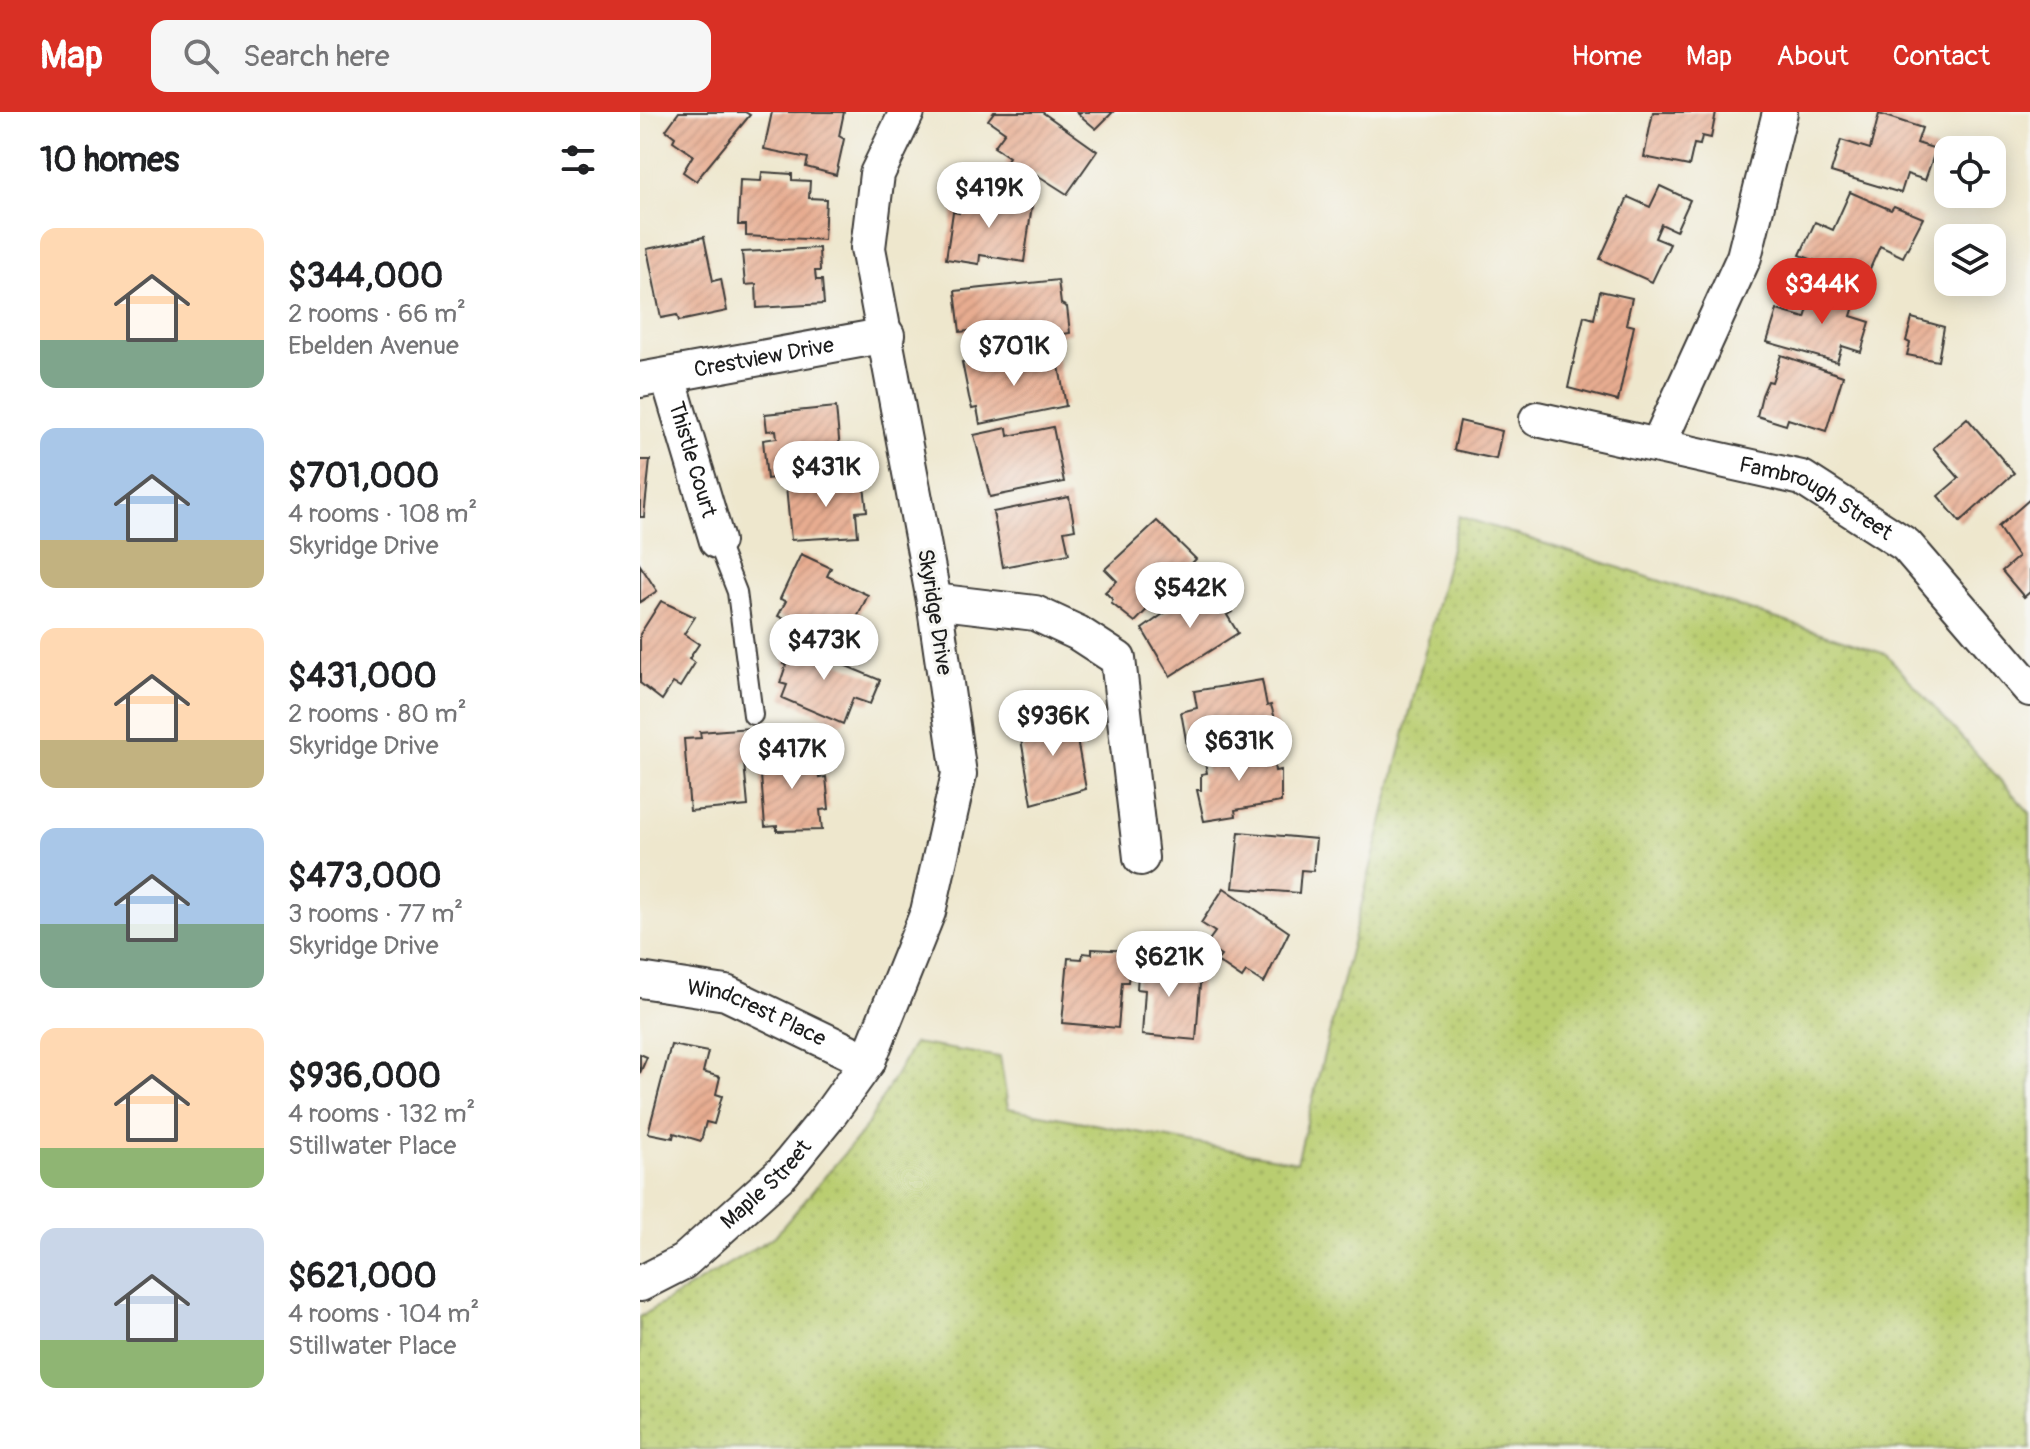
<!DOCTYPE html>
<meta charset="utf-8">
<style>
body{margin:0;font-family:Pangolin,sans-serif;background:#f6f6f6;color:#202124;height:100vh;display:flex;flex-direction:column;font-size:30px;white-space:nowrap}
*{box-sizing:border-box;margin:0}
p{font-size:26px;color:#757577}
.icon{flex:none;width:44px;height:44px;fill:none;stroke:currentColor;stroke-width:2;stroke-linecap:round;stroke-linejoin:round}
.map{position:relative;flex:1;overflow:hidden}
.side{display:flex;flex-direction:column;background:#fff;width:640px}
.side>*{flex:none}
.fabs{position:absolute;left:1294px;top:24px;display:grid;gap:16px}
.fabs a{display:grid;place-items:center;width:72px;height:72px;border-radius:16px;background:#fff;box-shadow:0 4px 20px #0003;font-size:40px}
.price{position:absolute;translate:-50% -68px;padding:0 18px;border-radius:28px;background:#fff;color:#222;font-size:26px;line-height:52px;filter:drop-shadow(0 2px 4px #0008)}
.price::after{content:'';position:absolute;left:50%;top:48px;width:24px;height:18px;margin-left:-12px;background:inherit;clip-path:polygon(0 0,100% 0,50% 100%)}
.price.current{background:#d93025;color:#fff}
ul{padding:0;list-style:none}
li{display:flex;align-items:center;gap:24px;height:200px;padding:0 40px}
li span{display:grid;place-items:center;flex:none;width:224px;height:160px;border-radius:16px;color:#555}
li>.icon{margin-inline-start:auto}
span .icon{width:96px;height:96px;fill:#fffc;stroke-width:1}
li b{font-size:34px}
h2{display:flex;justify-content:space-between;align-items:center;height:96px;padding:0 40px;font-size:34px}
header{display:flex;align-items:center;gap:48px;box-sizing:border-box;height:112px;padding:0 40px;background:#d93025;color:#fff}
header strong{font-size:38px}
nav{display:flex;gap:44px;margin-inline-start:auto;font-size:28px}
.search{width:560px;height:72px;background:#f6f6f6;display:flex;align-items:center;gap:20px;box-sizing:border-box;padding:0 28px;border-radius:16px;color:#757577;font-size:30px}
main{display:flex;flex:1;min-height:0}
.map>svg:first-child{display:block}
.grass{fill:url(#grass-dots);stroke:#6a7446;stroke-width:2}
.building{fill:url(#building-hatch)}
.lines{fill:none;stroke-linecap:round;stroke-linejoin:round}
.lane-casing{stroke:#3c3a37;stroke-width:22}
.street-casing{stroke:#3c3a37;stroke-width:38}
.lane{stroke:#fff;stroke-width:18}
.street{stroke:#fff;stroke-width:34}
.labels{text-anchor:middle;dominant-baseline:central;stroke-width:6;stroke-linejoin:round;paint-order:stroke}
.street-label{font-size:22px;fill:#1c1c1c;stroke:#f6f6f2}
</style>
<header>
<strong>Map</strong>
<div class="search"><svg class="icon" aria-label="search" viewBox="0 0 24 24"><circle cx="10" cy="10" r="6"/><path d="M15 15l6 6"/></svg>Search here</div>
<nav><a>Home</a><a>Map</a><a>About</a><a>Contact</a></nav>
</header>
<main>
<section class="side">
<h2>10 homes<svg class="icon" aria-label="filters" viewBox="0 0 24 24"><path d="M4 7h16M4 17h16"/><circle cx="9" cy="7" r="2"/><circle cx="15" cy="17" r="2"/></svg></h2>
<ul>
<li><span style="background:linear-gradient(#ffd9b3 70%,#7fa58c 0)"><svg class="icon" aria-label="home" viewBox="0 0 24 24"><path d="M3 11l9-7 9 7M6 9v11h12V9"/></svg></span><div><b>$344,000</b><p>2 rooms · 66 m²</p><p>Ebelden Avenue</p></div></li>
<li><span style="background:linear-gradient(#a9c7e8 70%,#c2b280 0)"><svg class="icon" aria-label="home" viewBox="0 0 24 24"><path d="M3 11l9-7 9 7M6 9v11h12V9"/></svg></span><div><b>$701,000</b><p>4 rooms · 108 m²</p><p>Skyridge Drive</p></div></li>
<li><span style="background:linear-gradient(#ffd9b3 70%,#c2b280 0)"><svg class="icon" aria-label="home" viewBox="0 0 24 24"><path d="M3 11l9-7 9 7M6 9v11h12V9"/></svg></span><div><b>$431,000</b><p>2 rooms · 80 m²</p><p>Skyridge Drive</p></div></li>
<li><span style="background:linear-gradient(#a9c7e8 60%,#7fa58c 0)"><svg class="icon" aria-label="home" viewBox="0 0 24 24"><path d="M3 11l9-7 9 7M6 9v11h12V9"/></svg></span><div><b>$473,000</b><p>3 rooms · 77 m²</p><p>Skyridge Drive</p></div></li>
<li><span style="background:linear-gradient(#ffd9b3 75%,#8fb573 0)"><svg class="icon" aria-label="home" viewBox="0 0 24 24"><path d="M3 11l9-7 9 7M6 9v11h12V9"/></svg></span><div><b>$936,000</b><p>4 rooms · 132 m²</p><p>Stillwater Place</p></div></li>
<li><span style="background:linear-gradient(#c9d6e8 70%,#8fb573 0)"><svg class="icon" aria-label="home" viewBox="0 0 24 24"><path d="M3 11l9-7 9 7M6 9v11h12V9"/></svg></span><div><b>$621,000</b><p>4 rooms · 104 m²</p><p>Stillwater Place</p></div></li>
</ul>
</section>
<div class="map">
<svg width="1390" height="1337" viewBox="0 0 1390 1337">
<defs>
<pattern id="grass-dots" width="8" height="8" patternUnits="userSpaceOnUse" patternTransform="scale(2)"><rect width="8" height="8" fill="#b9cd70"/><path d="M2 2h.1M6 6h.1" fill="none" stroke="#9eaf60" stroke-width="1.8" stroke-linecap="round"/></pattern>
<pattern id="building-hatch" width="6" height="6" patternUnits="userSpaceOnUse" patternTransform="scale(2)"><rect width="6" height="6" fill="#e7ac90"/><path d="M-1 1l2-2M0 6l6-6M5 7l2-2" fill="none" stroke="#c6937c"/></pattern>
</defs>
<rect width="100%" height="100%" fill="#f6f6f2"/>
<filter id="ink" filterUnits="userSpaceOnUse"><feTurbulence type="fractalNoise" baseFrequency=".0125" numOctaves="2"/><feDisplacementMap in="SourceGraphic" scale="16" xChannelSelector="R" yChannelSelector="G"/><feConvolveMatrix kernelMatrix="1 2 1 2 8 2 1 2 1" color-interpolation-filters="sRGB"/></filter>
<filter id="wash" filterUnits="userSpaceOnUse"><feTurbulence type="fractalNoise" baseFrequency=".006" numOctaves="4" result="noise"/><feDisplacementMap in="SourceGraphic" scale="32" xChannelSelector="R" yChannelSelector="G"/><feGaussianBlur stdDeviation="1.8" result="paint"/><feColorMatrix in="noise" values="0 0 0 0 0 0 0 0 0 0 0 0 0 0 0 0 0 1.4 0 .05"/><feComposite in="paint" operator="in"/></filter>
<g filter="url(#wash)">
<rect width="100%" height="100%" fill="#eee7cd"/>
<!-- grass -->
<polygon class="grass" points="819,404 1246,542 1390,701 1390,1337 0,1337 0,1205 135,1124 224,1018 274,931 360,945 368,996 657,1050"/>
<g id="blocks">
<!-- building -->
<g class="building">
<polygon points="39,0 105,0 110,3 56,69 43,60 53,43 33,29 35,25 26,18"/>
<polygon points="132,0 204,0 199,24 204,27 196,63 166,55 168,46 124,37"/>
<polygon points="354,0 402,0 457,39 427,82 394,61 389,68 365,51 369,45 354,35 365,20 348,8"/>
<polygon points="436,0 473,0 456,17"/>
<polygon points="1013,0 1076,0 1071,26 1062,24 1060,33 1054,32 1049,54 1004,45"/>
<polygon points="1239,2 1282,16 1277,31 1296,37 1285,68 1267,62 1261,81 1191,60 1201,28 1230,37"/>
<polygon points="122,60 152,62 152,68 170,69 169,86 186,87 184,128 106,124 106,113 98,113 100,68 121,69"/>
<polygon points="1020,74 1050,88 1036,119 1021,112 1015,126 1030,132 1012,170 960,147 988,85 1010,95"/>
<polygon points="1210,80 1251,98 1254,94 1283,106 1263,145 1240,134 1225,168 1160,143 1175,110 1193,118"/>
<polygon points="321,83 392,93 384,150 340,143 339,152 306,147 313,100 319,101"/>
<polygon points="64,125 73,169 81,167 87,199 39,209 37,203 21,206 7,137"/>
<polygon points="179,136 180,159 175,159 176,168 182,168 184,192 117,196 116,172 105,173 102,140"/>
<polygon points="418,168 421,192 427,195 430,221 339,235 337,218 320,220 315,179"/>
<polygon points="1176,172 1217,185 1211,204 1230,210 1221,240 1202,234 1197,250 1127,230 1137,198 1165,206"/>
<polygon points="960,179 992,186 986,212 994,214 978,289 928,276 944,204 954,207"/>
<polygon points="1272,206 1304,215 1298,249 1267,243 1270,231 1266,229"/>
<polygon points="417,243 426,294 340,312 337,296 332,297 329,285 322,250 353,245 355,254"/>
<polygon points="1141,243 1203,264 1186,319 1148,307 1146,313 1117,304 1122,283 1128,269 1132,270"/>
<polygon points="196,295 201,349 158,354 158,363 127,367 123,328 137,326 136,318 127,319 125,302"/>
<polygon points="1327,306 1374,361 1320,410 1298,384 1319,366 1293,336"/>
<polygon points="820,309 862,319 856,347 814,338"/>
<polygon points="413,315 424,370 350,385 334,323 367,316 368,324"/>
<polygon points="0,348 10,348 4,405 0,405"/>
<polygon points="223,366 227,399 216,400 218,424 151,428 146,374"/>
<polygon points="429,385 435,417 424,419 429,442 363,455 353,400"/>
<polygon points="1390,387 1390,480 1384,485 1362,459 1378,445 1358,415"/>
<polygon points="517,409 556,447 495,510 471,491 473,488 465,480 477,469 465,457"/>
<polygon points="161,442 191,456 187,464 228,483 203,535 138,504 146,489 140,487"/>
<polygon points="0,453 17,479 0,490"/>
<polygon points="568,475 580,493 585,489 592,500 587,503 598,521 530,564 502,517 557,478 559,481"/>
<polygon points="21,489 55,505 44,522 59,532 49,547 55,551 40,575 33,571 22,588 0,571 0,522"/>
<polygon points="156,525 184,537 182,544 240,568 230,592 213,586 203,612 142,586 147,573 140,571 146,553 143,552"/>
<polygon points="622,568 627,594 631,593 639,621 548,639 541,600 557,596 554,579"/>
<polygon points="415,600 432,600 446,677 392,692 381,627 399,624 395,604"/>
<polygon points="110,616 112,649 104,650 108,694 50,699 44,627 61,626 60,620"/>
<polygon points="159,634 161,651 178,650 179,666 186,665 189,697 180,698 182,718 137,719 137,714 125,715 119,637"/>
<polygon points="631,634 635,659 641,658 641,690 595,698 596,704 564,709 557,678 561,678 561,662 567,661 564,645"/>
<polygon points="599,720 676,727 673,759 661,758 659,781 593,776"/>
<polygon points="584,776 649,820 624,871 606,860 602,866 577,849 581,844 565,834 575,820 561,811"/>
<polygon points="452,837 492,839 488,870 482,870 478,916 422,911 428,846 442,847 443,841 452,842"/>
<polygon points="499,846 533,849 533,855 561,858 556,928 502,923 505,878 497,877"/>
<polygon points="31,933 68,940 63,960 80,965 76,982 82,984 74,1012 66,1010 61,1029 34,1021 33,1026 8,1021"/>
<polygon points="0,942 7,945 0,961"/>
</g>
</g>
</g>
<g filter="url(#ink)">
<use href="#blocks" fill-opacity="0" stroke="#3c3a37" stroke-width="2"/>
<g class="lines">
<defs>
<polyline id="lane" points="77,429 97,480 113,603"/>
<g id="street">
<path id="s1" d="M28 265 77 429"/>
<path id="s2" d="M0 268 247 223"/>
<path id="s3" d="M897 307 1162 366 1266 433 1390 577"/>
<polyline points="1018,333 1104,145 1140,0"/>
<polyline points="294,489 395,501 438,521 478,547 501,746"/>
<path id="s4" d="M0 868 86 881 228 949"/>
<path id="s5" d="M0 1172 43 1150 143 1060 187 1006 228 949 288 800 319 662 294 489 228 136 237 62 267 0"/>
</g>
</defs>
<!-- lane casing -->
<use href="#lane" class="lane-casing"/>
<!-- street casing -->
<use href="#street" class="street-casing"/>
<!-- lane -->
<use href="#lane" class="lane"/>
<!-- street -->
<use href="#street" class="street"/>
</g>
</g>
<g class="labels">
<!-- street labels -->
<g class="street-label">
<text stroke="none"><textPath href="#s2" startOffset="126">Crestview Drive</textPath></text>
<text stroke="none"><textPath href="#s1" startOffset="86">Thistle Court</textPath></text>
<text stroke="none"><textPath href="#s3" startOffset="292">Fambrough Street</textPath></text>
<text transform="translate(295 500) rotate(81)">Skyridge Drive</text>
<text stroke="none"><textPath href="#s4" startOffset="122">Windcrest Place</textPath></text>
<text stroke="none"><textPath href="#s5" startOffset="162">Maple Street</textPath></text>
</g>
</g>
</svg>
<div class="fabs">
<a><svg class="icon" aria-label="locate" viewBox="0 0 24 24"><circle cx="12" cy="12" r="6"/><path d="M12 2v4M12 18v4M2 12h4M18 12h4"/></svg></a>
<a><svg class="icon" aria-label="layers" viewBox="0 0 24 24"><path d="M12 4l9 5-9 5-9-5zM3 14l9 5 9-5"/></svg></a>
</div>
<b class="price" style="left:349px;top:118px">$419K</b>
<b class="price current" style="left:1182px;top:214px">$344K</b>
<b class="price" style="left:374px;top:276px">$701K</b>
<b class="price" style="left:186px;top:397px">$431K</b>
<b class="price" style="left:550px;top:518px">$542K</b>
<b class="price" style="left:184px;top:570px">$473K</b>
<b class="price" style="left:413px;top:646px">$936K</b>
<b class="price" style="left:599px;top:671px">$631K</b>
<b class="price" style="left:152px;top:679px">$417K</b>
<b class="price" style="left:529px;top:887px">$621K</b>
</div>
</main>
